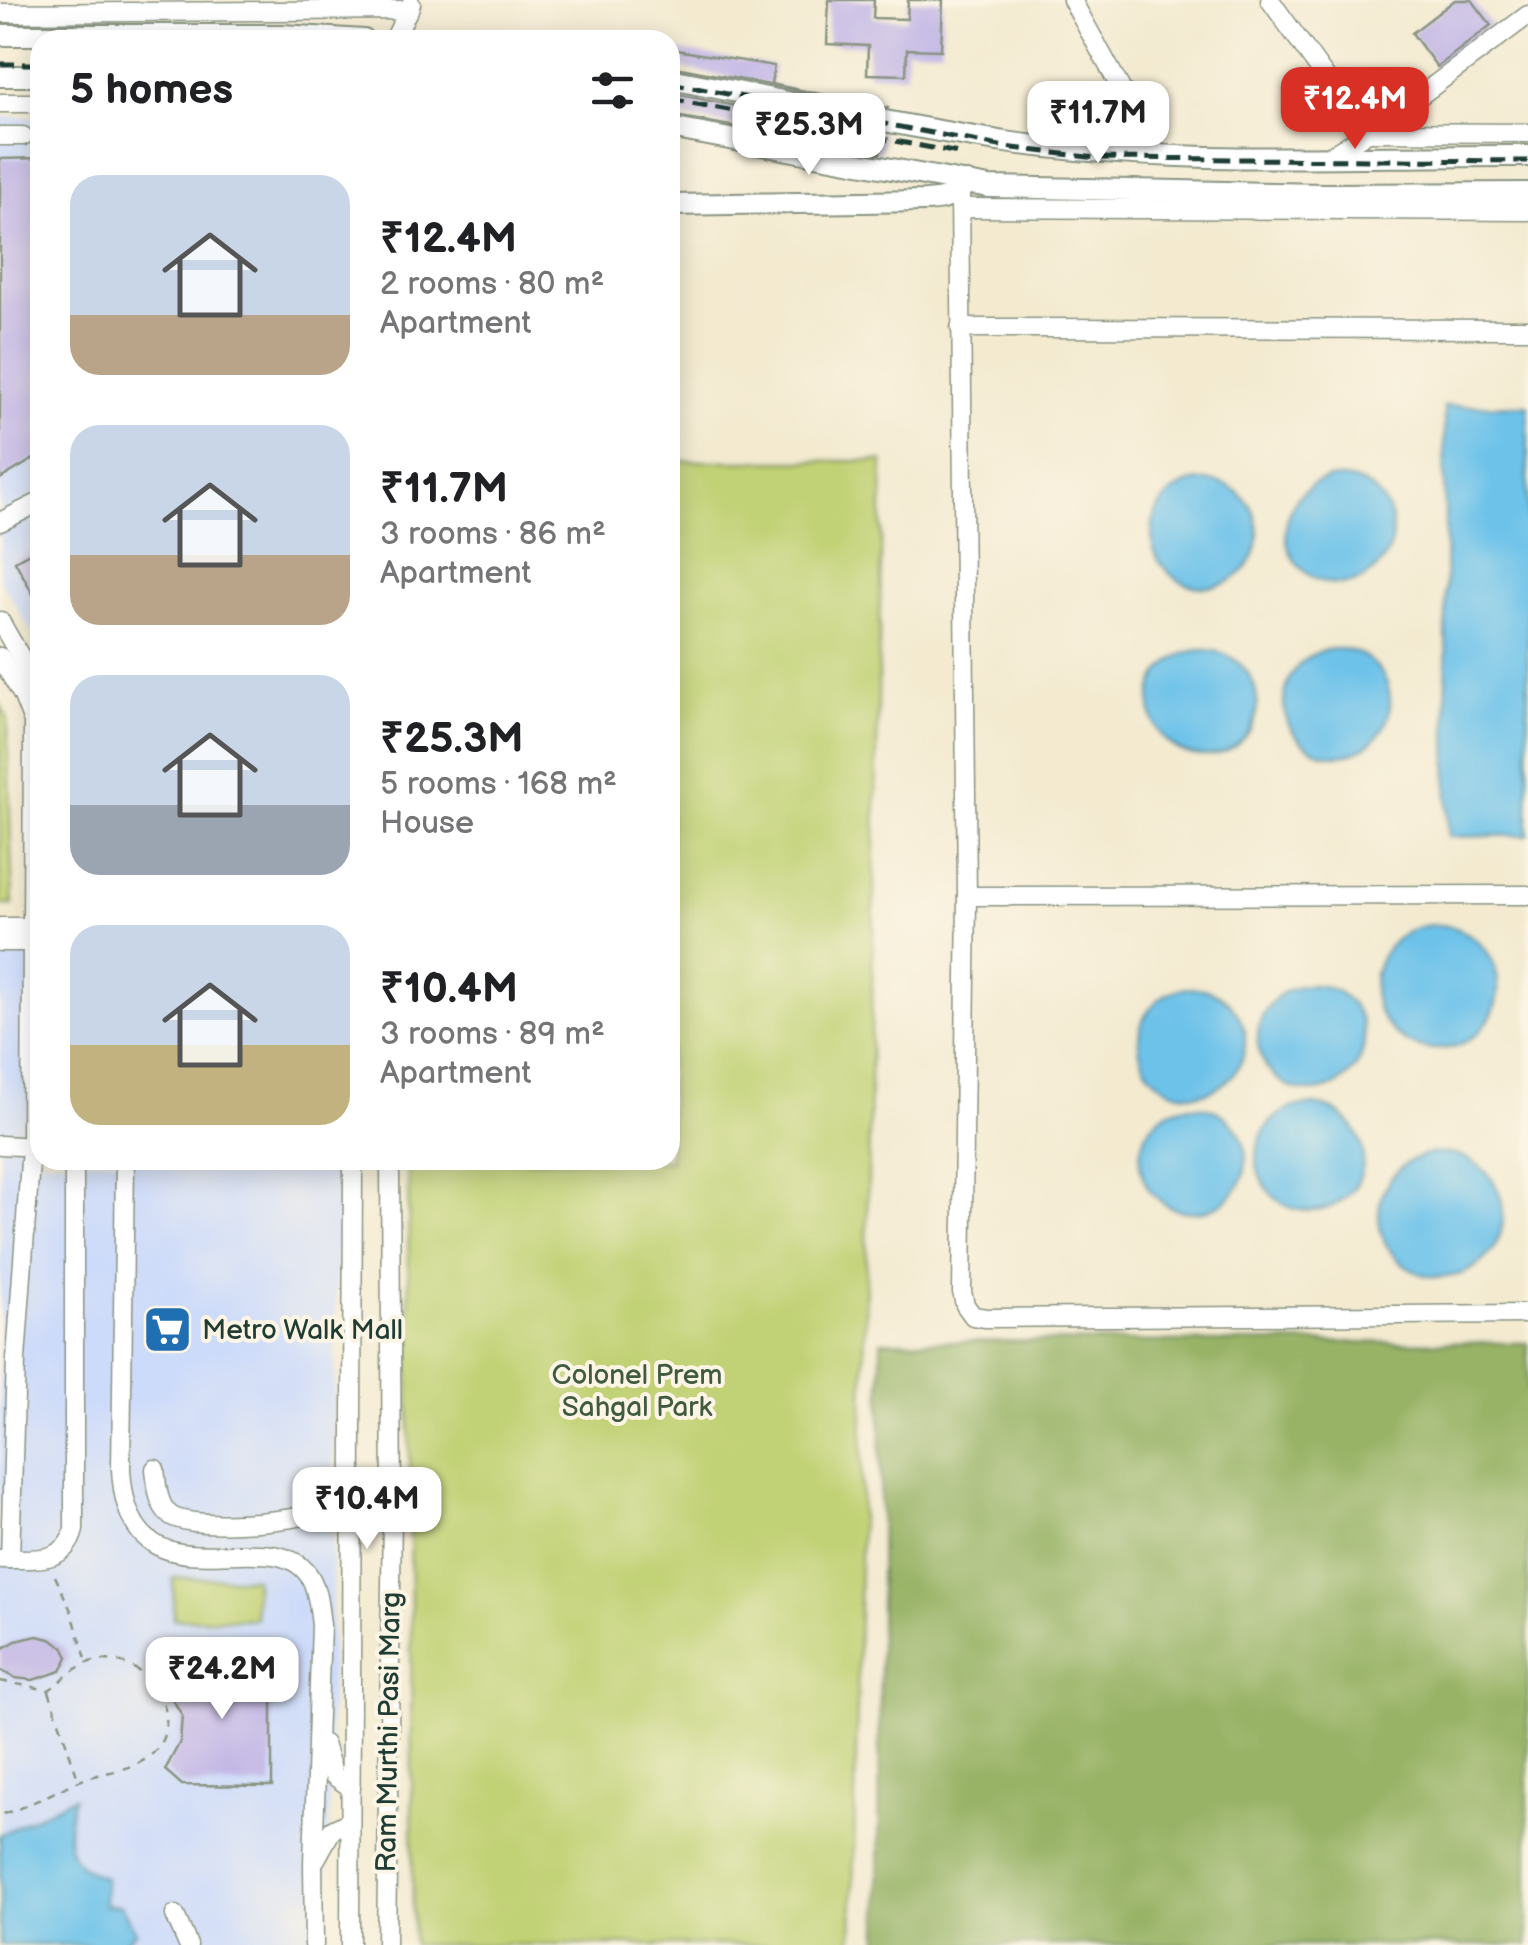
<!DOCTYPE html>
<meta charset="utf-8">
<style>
body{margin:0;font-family:"Balsamiq Sans",sans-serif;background:#f2f2f2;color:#202124;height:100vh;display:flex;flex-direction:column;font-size:38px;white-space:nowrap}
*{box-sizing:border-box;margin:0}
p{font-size:32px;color:#757577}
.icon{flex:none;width:55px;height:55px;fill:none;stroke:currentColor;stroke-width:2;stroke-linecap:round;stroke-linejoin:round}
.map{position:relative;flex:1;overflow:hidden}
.drawer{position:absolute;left:30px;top:30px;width:650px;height:1140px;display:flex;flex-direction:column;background:#fff;border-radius:30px;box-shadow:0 5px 25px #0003}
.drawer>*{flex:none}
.price{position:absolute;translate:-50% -85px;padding:0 22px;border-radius:20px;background:#fff;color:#222;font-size:32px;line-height:65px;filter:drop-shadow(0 2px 5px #0008)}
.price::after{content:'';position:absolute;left:50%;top:60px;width:30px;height:22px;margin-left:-15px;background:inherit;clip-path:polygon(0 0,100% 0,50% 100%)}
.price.active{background:#d93025;color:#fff}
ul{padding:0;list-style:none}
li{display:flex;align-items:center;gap:30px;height:250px;padding:0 40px}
li span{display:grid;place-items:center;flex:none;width:280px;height:200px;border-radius:30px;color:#555}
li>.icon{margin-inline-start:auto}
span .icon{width:120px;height:120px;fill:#fffc;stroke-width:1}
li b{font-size:42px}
h2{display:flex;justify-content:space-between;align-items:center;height:120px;padding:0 40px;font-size:42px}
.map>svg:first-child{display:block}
.built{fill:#cddbfa}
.green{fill:#c1d174;stroke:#708754;stroke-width:2.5}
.forest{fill:#98b366;stroke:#5c784d;stroke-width:2.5}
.water{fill:#6dc2ea;stroke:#46808f;stroke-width:2.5}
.building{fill:#bfb4e6}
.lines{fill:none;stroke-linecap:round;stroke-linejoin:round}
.minor-casing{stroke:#899482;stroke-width:21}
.major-casing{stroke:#899482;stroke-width:24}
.path{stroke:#899482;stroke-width:2.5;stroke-dasharray:8 8;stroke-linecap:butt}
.minor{stroke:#fff;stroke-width:18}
.major{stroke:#fff;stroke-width:20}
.rail{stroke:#1f3d34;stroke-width:5;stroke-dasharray:15 8;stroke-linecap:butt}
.labels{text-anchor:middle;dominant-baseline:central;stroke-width:8;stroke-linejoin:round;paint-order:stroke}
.poi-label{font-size:28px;fill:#1f3d34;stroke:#fcf5e5;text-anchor:start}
.park-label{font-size:28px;fill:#3f5b41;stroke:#fcf5e5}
.street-label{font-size:28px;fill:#1f3d34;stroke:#fcf5e5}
</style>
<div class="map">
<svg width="1528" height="1945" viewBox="0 0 1528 1945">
<rect width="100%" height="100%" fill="#fcf5e5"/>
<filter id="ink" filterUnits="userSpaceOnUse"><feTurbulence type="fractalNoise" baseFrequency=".01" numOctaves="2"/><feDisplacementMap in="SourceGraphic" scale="20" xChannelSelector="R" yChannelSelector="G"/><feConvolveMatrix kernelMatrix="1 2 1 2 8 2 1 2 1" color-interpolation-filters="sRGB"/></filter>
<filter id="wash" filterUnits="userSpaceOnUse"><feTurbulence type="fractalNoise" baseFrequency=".0048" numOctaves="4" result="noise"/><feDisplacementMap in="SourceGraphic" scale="40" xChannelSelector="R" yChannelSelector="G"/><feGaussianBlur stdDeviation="2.25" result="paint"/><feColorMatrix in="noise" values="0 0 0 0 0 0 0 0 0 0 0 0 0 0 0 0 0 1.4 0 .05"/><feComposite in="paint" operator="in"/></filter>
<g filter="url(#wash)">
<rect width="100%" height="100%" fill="#f3ead0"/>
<!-- built -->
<g class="built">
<polygon points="0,117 40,117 40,645 0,579"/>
<polygon points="0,956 40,956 40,1160 338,1160 327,1945 0,1945"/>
</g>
<!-- green -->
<g class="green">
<polygon points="670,461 883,461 852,1945 413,1945 408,1160 670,1160"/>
<polygon points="0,705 7,717 13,905 0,905"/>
<polygon points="173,1578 255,1578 255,1619 174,1619"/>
</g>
<!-- forest -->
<polygon class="forest" points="881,1341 1528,1343 1528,1945 879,1945"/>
<!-- water -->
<g class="water">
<polygon points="1528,405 1528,835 1448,837 1444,406"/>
<circle cx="1339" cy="531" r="53"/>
<circle cx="1205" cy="534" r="53"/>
<circle cx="1337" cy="702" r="53"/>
<circle cx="1204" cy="703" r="53"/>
<circle cx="1436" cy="987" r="62"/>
<circle cx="1311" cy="1038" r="53"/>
<circle cx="1192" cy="1041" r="53"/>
<circle cx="1310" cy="1158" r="53"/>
<circle cx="1193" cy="1159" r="53"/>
<circle cx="1441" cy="1215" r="62"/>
<path d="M74 1797C64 1835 61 1864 105 1878L104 1905 121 1906 136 1932 121 1945H0V1835Z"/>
</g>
<g id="blocks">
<!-- building -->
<g class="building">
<polygon points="829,0 874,0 873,18 907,19 908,0 943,0 941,50 907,49 906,75 867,74 868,46 827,44"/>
<polygon points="1455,0 1472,0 1491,25 1437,67 1412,33"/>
<polygon points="670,49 774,66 771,84 889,108 670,66"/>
<polygon points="670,93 884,135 880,153 670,115"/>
<polygon points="40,158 40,455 0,479 0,159"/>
<polygon points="35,550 40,559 40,607 15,561"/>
<polygon points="37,1636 50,1639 63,1647 68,1657 61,1671 33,1680 15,1678 0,1670 0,1650 16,1641"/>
<polygon points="225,1650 238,1661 272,1662 272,1786 182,1785 165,1770 180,1742 182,1715 155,1670 163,1664 171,1668 199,1662"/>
</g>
</g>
</g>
<g filter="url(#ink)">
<use href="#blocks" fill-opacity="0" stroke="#899482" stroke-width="2.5"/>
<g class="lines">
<defs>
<g id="minor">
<polyline points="1072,0 1157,154"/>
<polyline points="1270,0 1358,123 1369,132 1528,133"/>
<polyline points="0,13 409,10"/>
<polyline points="394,40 411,4"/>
<polyline points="0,103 40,103"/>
<polyline points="0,136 23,136"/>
<polyline points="1329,157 1393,116 1528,15"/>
<polyline points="960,193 967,896 962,1292 965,1305 973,1316 986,1318 1528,1314"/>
<polyline points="960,208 1528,211"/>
<polyline points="960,328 1528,329"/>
<polyline points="0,522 40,502"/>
<polyline points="0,621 40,691"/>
<polyline points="0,657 23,696 33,722 31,1148 16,1359 10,1559"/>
<polyline points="967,896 1528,895"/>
<polyline points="0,927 40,927"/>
<polyline points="0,942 40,942"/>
<polyline points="0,1145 39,1147"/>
<path d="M125 1160 121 1469C128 1619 274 1511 311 1579 318 1592 319 1610 321 1625L313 1863 314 1945"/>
<path d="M155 1469C157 1484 157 1503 169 1514 186 1530 278 1522 302 1516 320 1511 336 1503 353 1493"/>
<path d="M0 1559C30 1558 65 1566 74 1530V1160"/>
<polyline points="324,1744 334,1776 351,1788"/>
<polyline points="316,1859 332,1830 350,1821"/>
<polyline points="175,1915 188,1945"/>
<polyline points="350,1945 353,1160"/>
<polyline points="386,1945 392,1513 390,1160"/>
</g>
<g id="major">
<polyline points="0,35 282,35 364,40"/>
<polyline points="0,76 40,76"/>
<path d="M670 79C781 100 893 125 1005 142 1177 166 1355 155 1528 156"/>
<polyline points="670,128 989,187 1324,194 1528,193"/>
<path d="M670 205 925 201C943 200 956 198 967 182"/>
</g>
</defs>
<!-- minor casing -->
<use href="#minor" class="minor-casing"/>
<!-- major casing -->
<use href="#major" class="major-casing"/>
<!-- path -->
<g class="path">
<polyline points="55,1576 72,1613 87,1662"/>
<path d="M0 1681 49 1690C60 1682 74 1668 87 1663 137 1646 190 1708 155 1751 138 1771 101 1771 77 1782 51 1793 28 1807 0 1815"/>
<polyline points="49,1691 78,1779"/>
</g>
<!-- minor -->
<use href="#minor" class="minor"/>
<!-- major -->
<use href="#major" class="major"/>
<!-- rail -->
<g class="rail">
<polyline points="0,64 40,64"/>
<polyline points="670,83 1005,147 1096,158 1528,161"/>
<polyline points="670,99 959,153"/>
</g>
</g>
</g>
<!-- icons -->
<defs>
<symbol id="supermarket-square" viewBox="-11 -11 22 22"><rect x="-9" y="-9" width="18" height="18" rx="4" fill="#1f6fb2" stroke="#fcf5e5"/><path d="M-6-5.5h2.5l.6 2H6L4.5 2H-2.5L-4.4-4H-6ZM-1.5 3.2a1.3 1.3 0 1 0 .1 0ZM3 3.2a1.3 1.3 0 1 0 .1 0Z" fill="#fff"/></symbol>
</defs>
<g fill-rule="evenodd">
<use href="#supermarket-square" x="140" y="1302" width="55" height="55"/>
</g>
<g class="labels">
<!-- poi labels -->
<g class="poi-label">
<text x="202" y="1330">Metro Walk Mall</text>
</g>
<!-- park labels -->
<g class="park-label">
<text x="637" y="1375">Colonel Prem<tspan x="637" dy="32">Sahgal Park</tspan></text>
</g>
<!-- street labels -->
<g class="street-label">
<text transform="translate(389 1732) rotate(-89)">Ram Murthi Pasi Marg</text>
</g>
</g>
</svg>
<b class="price active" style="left:1355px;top:152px">₹12.4M</b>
<b class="price" style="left:1098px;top:166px">₹11.7M</b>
<b class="price" style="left:809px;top:178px">₹25.3M</b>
<b class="price" style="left:367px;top:1552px">₹10.4M</b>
<b class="price" style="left:222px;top:1722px">₹24.2M</b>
<section class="drawer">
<h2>5 homes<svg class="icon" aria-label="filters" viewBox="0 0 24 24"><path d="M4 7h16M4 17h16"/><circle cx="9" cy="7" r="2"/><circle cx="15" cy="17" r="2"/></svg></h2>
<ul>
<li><span style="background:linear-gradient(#c9d6e8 70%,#b9a48a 0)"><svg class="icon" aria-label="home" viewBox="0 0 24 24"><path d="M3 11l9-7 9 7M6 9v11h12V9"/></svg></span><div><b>₹12.4M</b><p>2 rooms · 80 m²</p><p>Apartment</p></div></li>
<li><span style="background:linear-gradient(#c9d6e8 65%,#b9a48a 0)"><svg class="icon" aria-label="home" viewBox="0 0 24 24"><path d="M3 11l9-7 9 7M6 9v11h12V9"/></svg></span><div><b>₹11.7M</b><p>3 rooms · 86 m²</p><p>Apartment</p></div></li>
<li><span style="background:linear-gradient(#c9d6e8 65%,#9aa5b1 0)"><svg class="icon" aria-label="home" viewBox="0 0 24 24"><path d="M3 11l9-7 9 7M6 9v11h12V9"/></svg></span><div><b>₹25.3M</b><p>5 rooms · 168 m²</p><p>House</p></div></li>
<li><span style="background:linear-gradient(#c9d6e8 60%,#c2b280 0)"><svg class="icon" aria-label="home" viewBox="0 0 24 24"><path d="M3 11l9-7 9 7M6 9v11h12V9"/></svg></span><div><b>₹10.4M</b><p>3 rooms · 89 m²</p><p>Apartment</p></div></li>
</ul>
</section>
</div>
